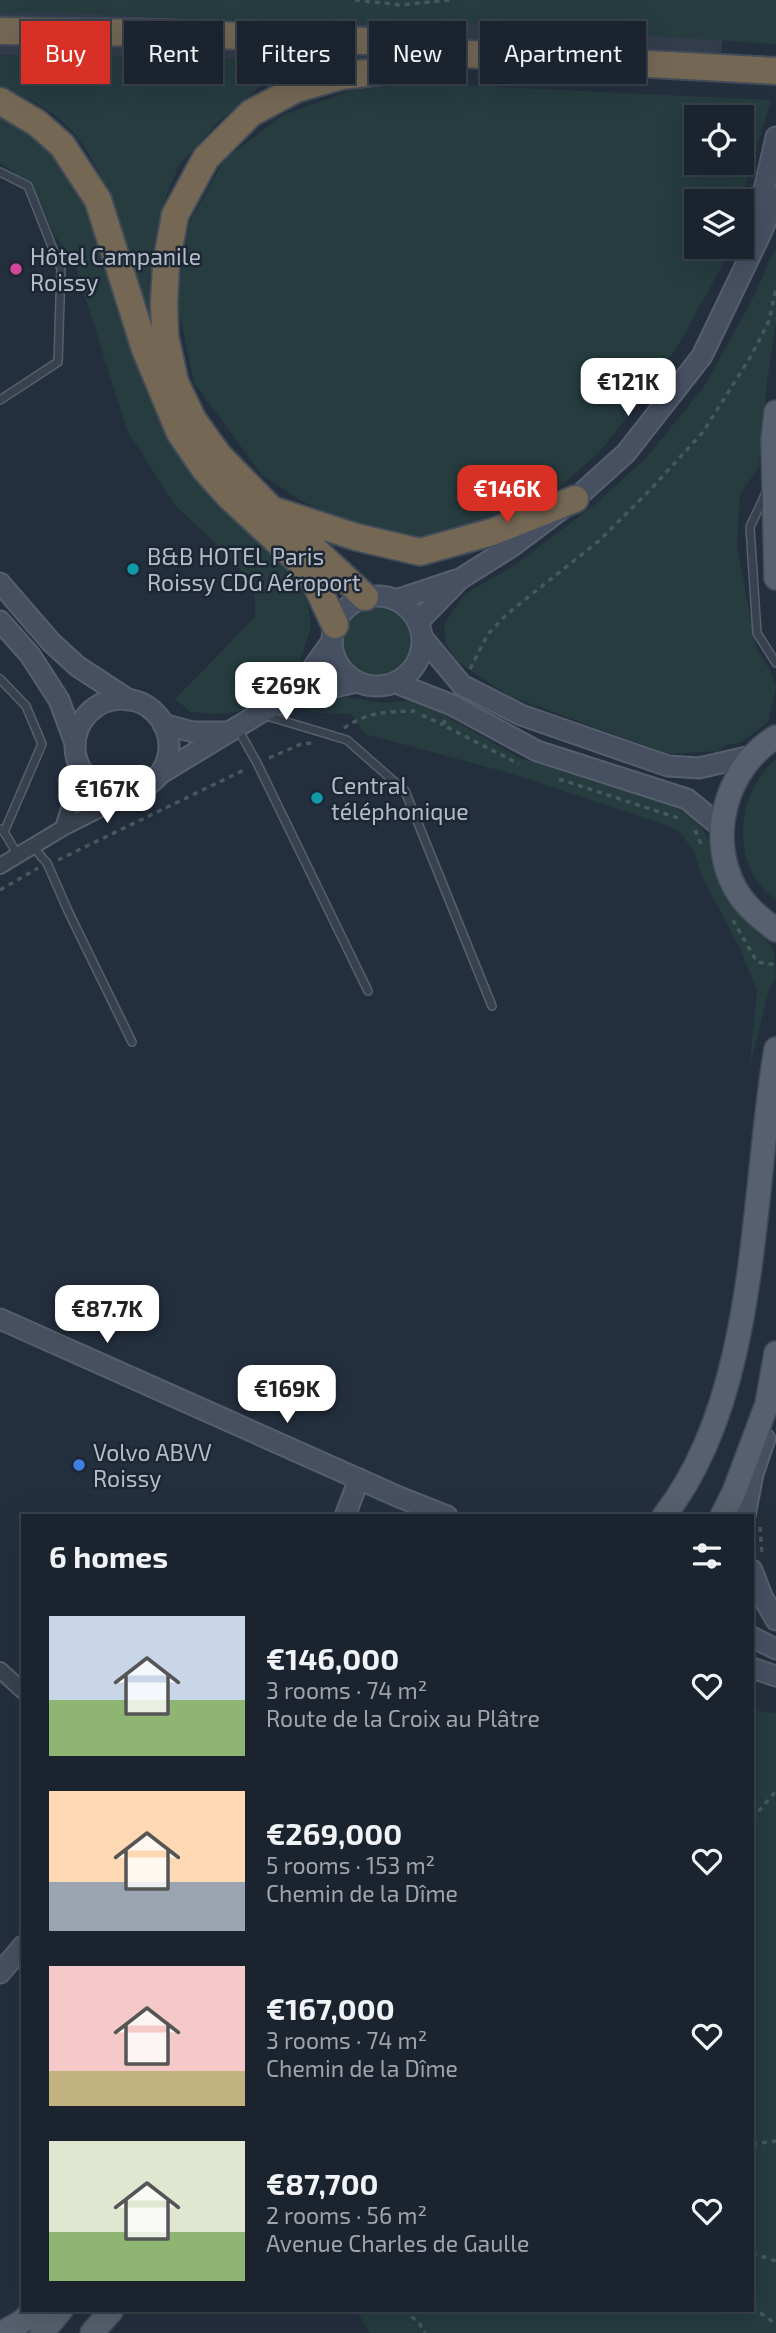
<!DOCTYPE html>
<meta charset="utf-8">
<style>
body{margin:0;font-family:"Exo 2",sans-serif;background:#242b36;color:#f1f3f6;height:100vh;display:flex;flex-direction:column;font-size:26px;white-space:nowrap}
*{box-sizing:border-box;margin:0}
p{font-size:23px;color:#a0a4aa}
.icon{flex:none;width:38px;height:38px;fill:none;stroke:currentColor;stroke-width:2;stroke-linecap:round;stroke-linejoin:round}
.map{position:relative;flex:1;overflow:hidden}
.details{position:absolute;left:21px;top:1514px;width:733px;height:798px;display:flex;flex-direction:column;background:#1b232e;border-radius:0px;box-shadow:0 7px 28px #0002,0 0 0 2px #39404a}
.details>*{flex:none}
.top-card{position:absolute;left:21px;top:21px;width:735px;height:63px;display:flex;gap:14px}
.fabs{position:absolute;left:684px;top:105px;display:grid;gap:14px}
.fabs a{display:grid;place-items:center;width:70px;height:70px;border-radius:0px;background:#1b232e;box-shadow:0 7px 28px #0002,0 0 0 2px #39404a;font-size:35px}
.price{position:absolute;translate:-50% -60px;padding:0 16px;border-radius:14px;background:#fff;color:#222;font-size:23px;line-height:46px;filter:drop-shadow(0 2px 4px #0008)}
.price::after{content:'';position:absolute;left:50%;top:42px;width:21px;height:16px;margin-left:-10px;background:inherit;clip-path:polygon(0 0,100% 0,50% 100%)}
.price.active{background:#d93025;color:#fff}
ul{padding:0;list-style:none}
li{display:flex;align-items:center;gap:21px;height:175px;padding:0 28px}
li span{display:grid;place-items:center;flex:none;width:196px;height:140px;border-radius:0px;color:#555}
li>.icon{margin-inline-start:auto}
span .icon{width:84px;height:84px;fill:#fffc;stroke-width:1}
li b{font-size:30px}
h2{display:flex;justify-content:space-between;align-items:center;height:84px;padding:0 28px;font-size:30px}
.pill{padding:0 24px;border-radius:0px;background:#1b232e;box-shadow:0 7px 28px #0002,0 0 0 2px #39404a;font-size:24px;line-height:63px}
.pill.active{background:#d93025;color:#fff}
.map>svg:first-child{display:block}
.airport{fill:#323c4b}
.green{fill:#263c3f;fill-rule:evenodd}
.lines{fill:none;stroke-linecap:round;stroke-linejoin:round}
.lane-casing{stroke:#565f6c;stroke-width:10}
.street-casing{stroke:#565f6c;stroke-width:18}
.secondary-casing{stroke:#565f6c;stroke-width:23}
.primary-casing{stroke:#414a57;stroke-width:26}
.highway-casing{stroke:#434c59;stroke-width:30}
.path{stroke:#44595c;stroke-width:3.5;stroke-dasharray:5 5;stroke-linecap:butt}
.lane{stroke:#38414e;stroke-width:7}
.street{stroke:#38414e;stroke-width:14}
.secondary{stroke:#465061;stroke-width:19}
.primary{stroke:#56606e;stroke-width:23}
.highway{stroke:#746855;stroke-width:26}
.hotel-dot{fill:#d1479c;stroke:#1d2633;stroke-width:2.5}
.culture-dot{fill:#0f9aa8;stroke:#1d2633;stroke-width:2.5}
.shop-dot{fill:#3f7fe0;stroke:#1d2633;stroke-width:2.5}
.labels{text-anchor:middle;dominant-baseline:central;stroke-width:5;stroke-linejoin:round;paint-order:stroke}
.poi-label{font-size:23px;fill:#b4bcc9;stroke:#1d2633;text-anchor:start}
</style>
<div class="map">
<svg width="776" height="2333" viewBox="0 0 776 2333">
<rect width="100%" height="100%" fill="#242f3e"/>
<!-- airport -->
<polygon class="airport" points="0,0 726,0 720,68 0,55"/>
<!-- green -->
<g class="green">
<polygon points="0,0 776,0 776,44 490,25 236,22 52,12 0,13"/>
<path d="M0 55 330 61 258 88 219 121 179 165 164 202 155 241 149 279 151 329C133 270 113 177 72 131 54 110 25 97 0 86Z"/>
<path d="M423 83 771 100 741 201H696V247H728L723 264 679 344 633 410 599 452 561 486 530 505 468 532 422 543 374 532 303 502 262 475 194 383 177 300 189 223 224 160 283 115 352 90ZM696 117H742V163H696Z"/>
<path d="M0 113C48 140 72 172 94 221L173 443 200 484 295 578 308 603 311 626 300 662 286 683 243 711 216 714 191 712 175 699 255 617V591L235 562 174 504 127 430 72 255H66C64 241 58 243 53 232 49 226 48 218 44 212 33 193 19 174 0 163Z"/>
<polygon points="776,247 776,322 767,382 759,467 740,494 737,546 756,648 770,670 776,687 768,722 742,742 727,745 718,751 668,754 509,696 459,663 446,644 444,624 465,594 515,565 593,506 646,458 703,388 749,306"/>
<circle cx="377" cy="642" r="38"/>
<polygon points="345,697 383,703 410,700 423,703 520,758 672,806 686,812 700,826 710,841 711,855 720,879 774,951 776,977 769,990 749,1070 757,991 740,949 701,874 694,852 680,832 669,826 509,773 365,734 351,714 317,713 300,706 325,698"/>
<path d="M776 759V900C729 867 735 793 776 759Z"/>
<polygon points="753,1710 776,1713 776,2333 370,2333 356,2310 752,2310"/>
</g>
<g class="lines">
<defs>
<g id="lane">
<polyline points="0,172 28,186 61,269 58,362 0,400"/>
<polyline points="766,493 750,527 757,633 776,663"/>
<polyline points="0,679 26,706 42,744 4,832"/>
<polyline points="264,715 347,740 405,791 492,1006"/>
<polyline points="238,729 257,763 368,991"/>
<polyline points="0,829 4,832 18,855"/>
<polyline points="33,847 47,863 69,913 132,1042"/>
</g>
<g id="street">
<polyline points="63,828 81,770"/>
<polyline points="0,866 63,828 134,792"/>
<polyline points="0,1670 23,1691"/>
</g>
<g id="secondary">
<polyline points="755,217 762,199 776,137"/>
<polyline points="0,583 51,642 77,666 129,700"/>
<circle cx="377" cy="641" r="45"/>
<polyline points="396,600 456,580"/>
<polyline points="0,621 30,655 59,700 75,743"/>
<polyline points="418,622 460,579 511,547 575,499 626,453 702,356 762,231 776,196"/>
<polyline points="422,637 462,685 521,715 668,766 699,768 751,756"/>
<polyline points="396,683 452,705 537,751 687,799 721,827"/>
<polyline points="293,696 332,641"/>
<circle cx="122" cy="746" r="47"/>
<polyline points="163,724 193,732 228,732"/>
<polyline points="160,774 260,713 293,696 357,682"/>
<polyline points="0,1319 399,1497 447,1516"/>
<polyline points="345,1516 359,1479"/>
<polyline points="745,1516 753,1474 765,1439"/>
<polyline points="752,1570 762,1596 776,1620"/>
<polyline points="752,1637 776,1649"/>
<polyline points="752,1668 776,1676"/>
<polyline points="0,1973 23,1946"/>
</g>
<g id="primary">
<polyline points="776,412 773,440 776,578"/>
<path d="M776 737C726 767 707 837 735 888 745 906 760 918 776 930"/>
<path d="M664 1516C759 1395 751 1195 776 1049"/>
<polyline points="722,1516 734,1492 767,1404 776,1353"/>
<polyline points="2,2333 23,2321 33,2310"/>
<polyline points="42,2333 61,2310"/>
<polyline points="92,2333 112,2310"/>
</g>
<g id="highway">
<polyline points="0,31 161,33 392,42 412,51 776,71"/>
<polyline points="0,101 37,123 62,145 98,200 145,349 180,433 204,468 229,496 302,564 316,584 335,625"/>
<polyline points="276,511 356,537 420,552 492,532 575,499"/>
<polyline points="365,597 271,509 219,456 193,420 175,382 165,336 164,303 166,265 175,215 206,158 251,113 296,89 341,76 393,70 412,51"/>
</g>
</defs>
<!-- lane casing -->
<use href="#lane" class="lane-casing"/>
<!-- street casing -->
<use href="#street" class="street-casing"/>
<!-- secondary casing -->
<use href="#secondary" class="secondary-casing"/>
<!-- primary casing -->
<use href="#primary" class="primary-casing"/>
<!-- highway casing -->
<use href="#highway" class="highway-casing"/>
<!-- path -->
<g class="path">
<polyline points="355,0 400,5 450,0"/>
<polyline points="470,669 488,634 507,614 600,540 651,489 703,432 751,356 769,321 776,288"/>
<polyline points="422,715 443,725"/>
<polyline points="445,720 443,725 519,764"/>
<path d="M344 728C369 711 386 712 415 711"/>
<polyline points="269,758 301,744 314,743"/>
<polyline points="559,779 681,819"/>
<polyline points="695,830 702,846"/>
<polyline points="58,860 246,769"/>
<polyline points="0,890 38,868"/>
<polyline points="733,920 757,962 776,965"/>
<polyline points="382,1516 384,1516"/>
<polyline points="760,1527 762,1555"/>
<polyline points="752,1819 776,1791"/>
<polyline points="752,2144 776,2141"/>
<polyline points="752,2253 776,2261"/>
<polyline points="752,2307 776,2324"/>
<polyline points="404,2310 419,2323 425,2333"/>
</g>
<!-- lane -->
<use href="#lane" class="lane"/>
<!-- street -->
<use href="#street" class="street"/>
<!-- secondary -->
<use href="#secondary" class="secondary"/>
<!-- primary -->
<use href="#primary" class="primary"/>
<!-- highway -->
<use href="#highway" class="highway"/>
</g>
<!-- markers -->
<circle class="hotel-dot" cx="16" cy="269" r="7"/>
<g class="culture-dot">
<circle cx="133" cy="569" r="7"/>
<circle cx="317" cy="798" r="7"/>
</g>
<circle class="shop-dot" cx="79" cy="1465" r="7"/>
<g class="labels">
<!-- poi labels -->
<g class="poi-label">
<text x="30" y="256">Hôtel Campanile<tspan x="30" dy="26">Roissy</tspan></text>
<text x="147" y="556">B&amp;B HOTEL Paris<tspan x="147" dy="26">Roissy CDG Aéroport</tspan></text>
<text x="331" y="785">Central<tspan x="331" dy="26">téléphonique</tspan></text>
<text x="93" y="1452">Volvo ABVV<tspan x="93" dy="26">Roissy</tspan></text>
</g>
</g>
</svg>
<div class="fabs">
<a><svg class="icon" aria-label="locate" viewBox="0 0 24 24"><circle cx="12" cy="12" r="6"/><path d="M12 2v4M12 18v4M2 12h4M18 12h4"/></svg></a>
<a><svg class="icon" aria-label="layers" viewBox="0 0 24 24"><path d="M12 4l9 5-9 5-9-5zM3 14l9 5 9-5"/></svg></a>
</div>
<b class="price" style="left:628px;top:418px">€121K</b>
<b class="price active" style="left:507px;top:525px">€146K</b>
<b class="price" style="left:286px;top:722px">€269K</b>
<b class="price" style="left:107px;top:825px">€167K</b>
<b class="price" style="left:107px;top:1345px">€87.7K</b>
<b class="price" style="left:287px;top:1425px">€169K</b>
<div class="top-card">
<a class="pill active">Buy</a>
<a class="pill">Rent</a>
<a class="pill">Filters</a>
<a class="pill">New</a>
<a class="pill">Apartment</a>
</div>
<section class="details">
<h2>6 homes<svg class="icon" aria-label="filters" viewBox="0 0 24 24"><path d="M4 7h16M4 17h16"/><circle cx="9" cy="7" r="2"/><circle cx="15" cy="17" r="2"/></svg></h2>
<ul>
<li><span style="background:linear-gradient(#c9d6e8 60%,#8fb573 0)"><svg class="icon" aria-label="home" viewBox="0 0 24 24"><path d="M3 11l9-7 9 7M6 9v11h12V9"/></svg></span><div><b>€146,000</b><p>3 rooms · 74 m²</p><p>Route de la Croix au Plâtre</p></div><svg class="icon" aria-label="heart" viewBox="0 0 24 24"><path d="M12 20l-8-8c-3-5 5-10 8-4 3-6 11-1 8 4z"/></svg></li>
<li><span style="background:linear-gradient(#ffd9b3 65%,#9aa5b1 0)"><svg class="icon" aria-label="home" viewBox="0 0 24 24"><path d="M3 11l9-7 9 7M6 9v11h12V9"/></svg></span><div><b>€269,000</b><p>5 rooms · 153 m²</p><p>Chemin de la Dîme</p></div><svg class="icon" aria-label="heart" viewBox="0 0 24 24"><path d="M12 20l-8-8c-3-5 5-10 8-4 3-6 11-1 8 4z"/></svg></li>
<li><span style="background:linear-gradient(#f6c9c9 75%,#c2b280 0)"><svg class="icon" aria-label="home" viewBox="0 0 24 24"><path d="M3 11l9-7 9 7M6 9v11h12V9"/></svg></span><div><b>€167,000</b><p>3 rooms · 74 m²</p><p>Chemin de la Dîme</p></div><svg class="icon" aria-label="heart" viewBox="0 0 24 24"><path d="M12 20l-8-8c-3-5 5-10 8-4 3-6 11-1 8 4z"/></svg></li>
<li><span style="background:linear-gradient(#dfe7d0 65%,#8fb573 0)"><svg class="icon" aria-label="home" viewBox="0 0 24 24"><path d="M3 11l9-7 9 7M6 9v11h12V9"/></svg></span><div><b>€87,700</b><p>2 rooms · 56 m²</p><p>Avenue Charles de Gaulle</p></div><svg class="icon" aria-label="heart" viewBox="0 0 24 24"><path d="M12 20l-8-8c-3-5 5-10 8-4 3-6 11-1 8 4z"/></svg></li>
</ul>
</section>
</div>
